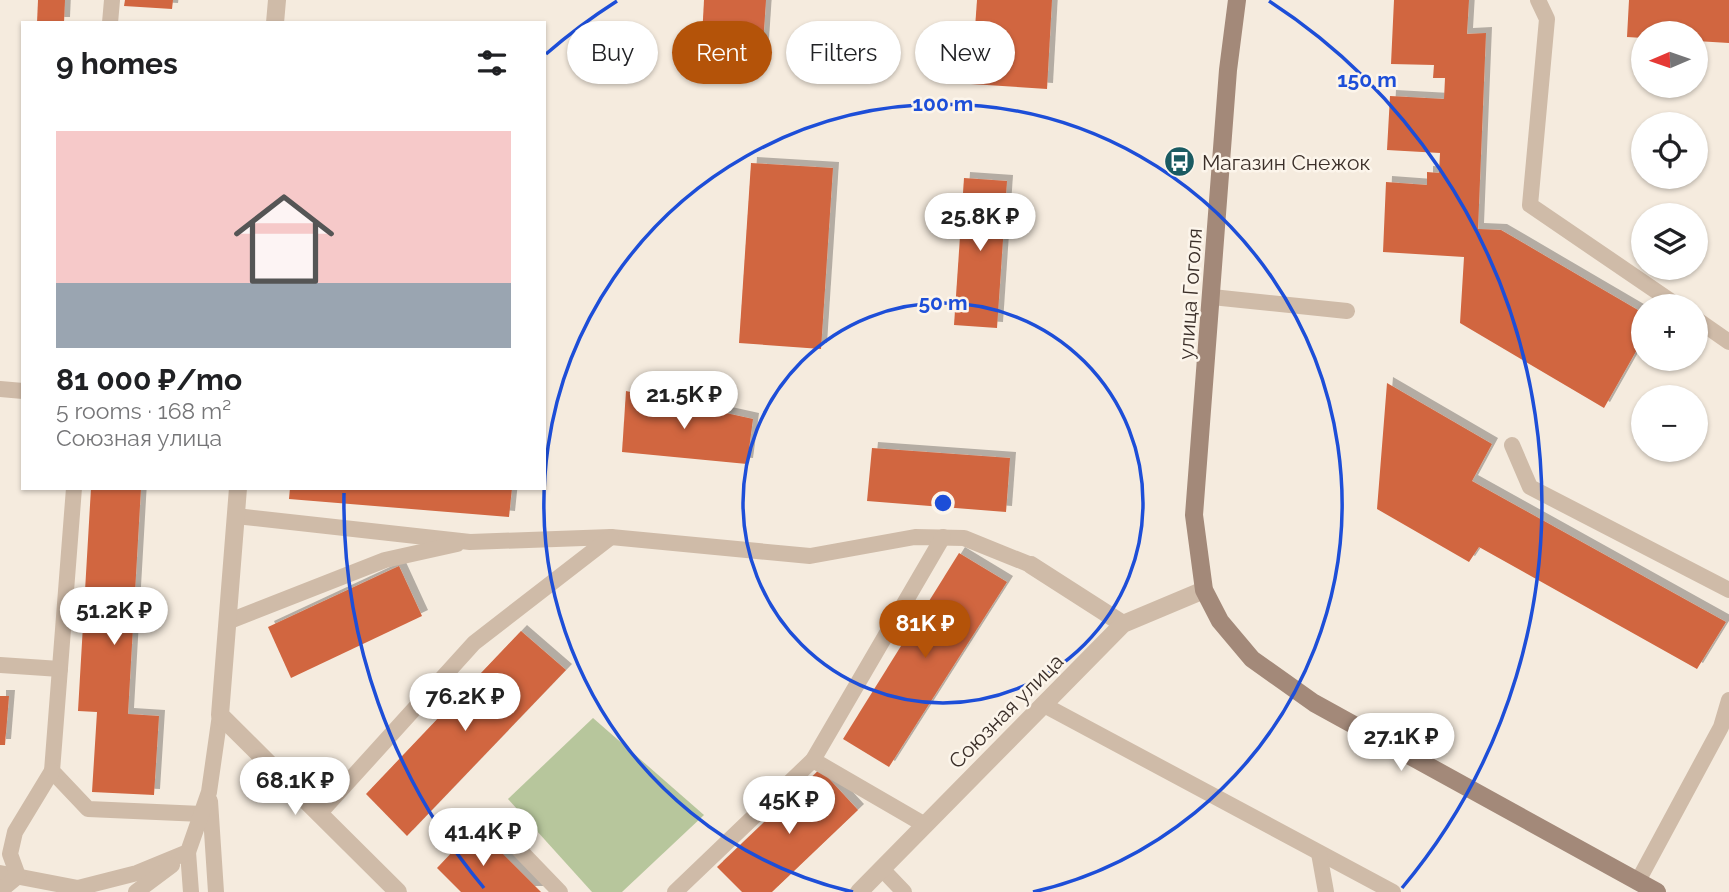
<!DOCTYPE html>
<meta charset="utf-8">
<style>
body{margin:0;font-family:Raleway,sans-serif;background:#f6f6f6;color:#202124;height:100vh;display:flex;flex-direction:column;font-size:26px;white-space:nowrap}
*{box-sizing:border-box;margin:0}
p{font-size:23px;color:#757577}
.icon{flex:none;width:38px;height:38px;fill:none;stroke:currentColor;stroke-width:2;stroke-linecap:round;stroke-linejoin:round}
.map{position:relative;flex:1;overflow:hidden}
.sheet{position:absolute;left:21px;top:21px;width:525px;height:469px;display:flex;flex-direction:column;background:#fff;border-radius:0px;box-shadow:0 2px 5px #0004}
.sheet>*{flex:none}
.banner{position:absolute;left:567px;top:21px;width:665px;height:63px;display:flex;gap:14px}
.needle{width:46px;rotate:268deg}
.controls{position:absolute;left:1631px;top:21px;display:grid;gap:14px}
.controls a{display:grid;place-items:center;width:77px;height:77px;border-radius:50%;background:#fff;box-shadow:0 2px 5px #0004;font-size:35px}
.price{position:absolute;translate:-50% -60px;padding:0 16px;border-radius:24px;background:#fff;color:#222;font-size:23px;line-height:46px;filter:drop-shadow(0 2px 4px #0008)}
.price::after{content:'';position:absolute;left:50%;top:42px;width:21px;height:16px;margin-left:-10px;background:inherit;clip-path:polygon(0 0,100% 0,50% 100%)}
.price.current{background:#b45309;color:#fff}
ul{padding:0;list-style:none}
li{display:grid;align-content:center;gap:14px;height:371px;padding:0 35px}
li+li{border-top:2px solid #e0e0e0}
li span{display:grid;place-items:center;height:217px;border-radius:0px;color:#555}
li>.icon{margin-inline-start:auto}
span .icon{width:126px;height:126px;fill:#fffc;stroke-width:1}
li b{font-size:30px}
h2{display:flex;justify-content:space-between;align-items:center;height:84px;padding:0 35px;font-size:30px}
.chip{padding:0 24px;border-radius:32px;background:#fff;box-shadow:0 2px 5px #0004;font-size:24px;line-height:63px}
.chip.current{background:#b45309;color:#fff}
.map>svg:first-child{display:block}
.green{fill:#b7c69c}
.building{fill:#d16640;filter:url(#shadow)}
.lines{fill:none;stroke-linecap:round;stroke-linejoin:round}
.lane{stroke:#cfbba8;stroke-width:16}
.street{stroke:#cfbba8;stroke-width:18}
.secondary{stroke:#a38979;stroke-width:18}
.ring{fill:none;stroke:#1d4ed8;stroke-width:3.5}
.labels{text-anchor:middle;dominant-baseline:central;stroke-width:5;stroke-linejoin:round;paint-order:stroke}
.poi-label{font-size:21px;fill:#3b2f29;stroke:#fcf5eb;text-anchor:start}
.street-label{font-size:21px;fill:#3b2f29;stroke:#fcf5eb}
.centre{fill:#1d4ed8;stroke:#fcf5eb;stroke-width:3.5}
.ring-label{font-size:21px;text-anchor:middle;font-weight:bold;fill:#1d4ed8;stroke:#fcf5eb;stroke-width:5;stroke-linejoin:round;paint-order:stroke}
</style>
<div class="map">
<svg width="1729" height="892" viewBox="0 0 1729 892">
<defs>
<filter id="shadow"><feDropShadow dx="6" dy="-6" stdDeviation="0" flood-color="#0004"/></filter>
</defs>
<rect width="100%" height="100%" fill="#f5ebde"/>
<!-- green -->
<polygon class="green" points="593,718 704,815 622,892 592,892 508,799"/>
<!-- building -->
<g class="building">
<polygon points="38,0 65,0 64,23 37,23"/>
<polygon points="125,0 173,0 172,9 124,6"/>
<polygon points="704,0 766,0 762,60 701,56"/>
<polygon points="977,0 1052,0 1047,89 971,84"/>
<polygon points="1394,0 1469,0 1467,34 1486,33 1478,229 1501,230 1643,313 1643,339 1604,408 1460,323 1464,257 1383,252 1386,182 1427,185 1427,172 1439,173 1440,153 1387,150 1390,96 1444,99 1445,78 1433,78 1434,65 1391,64"/>
<polygon points="1629,0 1729,0 1729,43 1696,41 1696,33 1643,33 1643,38 1627,37"/>
<polygon points="751,163 833,168 821,349 739,343"/>
<polygon points="964,178 1007,181 997,328 954,325"/>
<polygon points="1387,383 1492,444 1472,481 1726,622 1697,669 1479,547 1469,562 1377,509"/>
<polygon points="626,391 753,419 747,464 622,452"/>
<polygon points="872,448 1010,458 1006,512 867,501"/>
<polygon points="91,488 141,488 128,714 159,716 154,795 92,792 97,712 78,711"/>
<polygon points="290,488 512,488 509,517 289,499"/>
<polygon points="959,553 1007,582 889,767 843,739"/>
<polygon points="399,566 422,616 291,678 268,627"/>
<polygon points="521,631 566,670 407,836 366,794"/>
<polygon points="0,696 9,696 5,745 0,745"/>
<polygon points="820,769 858,810 772,892 742,892 717,867"/>
<polygon points="476,827 541,892 461,892 437,868"/>
</g>
<g class="lines">
<!-- lane -->
<g class="lane">
<polyline points="1538,0 1547,19 1530,205 1678,306"/>
<polyline points="110,23 112,0"/>
<polyline points="1212,297 1347,311"/>
<polyline points="1696,319 1729,342"/>
<polyline points="0,389 23,391"/>
<polyline points="1512,445 1530,487 1729,590"/>
<polyline points="74,488 52,771 88,809 202,814"/>
<polyline points="236,516 470,542 611,537 810,556 915,537 964,538 1031,565"/>
<polyline points="227,622 385,560 457,544"/>
<polyline points="0,665 60,669"/>
<polyline points="1044,705 1393,892"/>
<polyline points="813,760 925,825"/>
<polyline points="210,801 216,892"/>
<polyline points="319,814 474,643 611,537"/>
<polyline points="505,835 560,892"/>
<polyline points="188,852 191,892"/>
<polyline points="1319,853 1326,892"/>
<polyline points="882,869 904,892"/>
<polyline points="0,873 78,888 137,873 188,852 209,792 220,715"/>
<polyline points="1638,881 1721,727 1729,700"/>
<polyline points="0,891 18,876 10,854 15,832 52,771"/>
<polyline points="136,892 172,865"/>
<polyline points="675,892 813,760 943,537"/>
</g>
<!-- street -->
<g class="street">
<polyline points="275,23 277,0"/>
<polyline points="238,488 220,715 398,892"/>
<polyline points="1031,565 1123,624"/>
<polyline points="859,892 1123,624 1204,590"/>
</g>
<!-- secondary -->
<polyline class="secondary" points="1237,0 1228,70 1194,515 1204,590 1220,621 1252,659 1314,703 1657,892"/>
</g>
<!-- distance rings -->
<g class="ring">
<circle cx="943" cy="503" r="200"/>
<path d="M853 892A399 399 0 1 1 1033 892"/>
<path d="M484 888A599 599 0 0 1 344 493M546 54A599 599 0 0 1 617 1M1269 1A599 599 0 0 1 1402 888"/>
</g>
<!-- icons -->
<defs>
<symbol id="bus-disc" viewBox="-11 -11 22 22"><circle r="9.5" fill="#1a5b62" stroke="#fcf5eb"/><path d="M-5-6H5V4H4V6H2V4H-2V6H-4V4H-5ZM-3.5-4V0h7V-4ZM-3.5 1.2v1.5H-2V1.2ZM2 1.2v1.5H3.5V1.2Z" fill="#fff"/></symbol>
</defs>
<g fill-rule="evenodd">
<use href="#bus-disc" x="1162" y="144" width="35" height="35"/>
</g>
<g class="labels">
<!-- poi labels -->
<g class="poi-label">
<text x="1202" y="162">Магазин Снежок</text>
</g>
<!-- street labels -->
<g class="street-label">
<text transform="translate(1190 294) rotate(-86)">улица Гоголя</text>
<text transform="translate(1006 711) rotate(-45)">Союзная улица</text>
</g>
</g>
<circle cx="943" cy="503" r="10" class="centre"/>
<g class="ring-label">
<text x="1367" y="87">150 m</text>
<text x="943" y="111">100 m</text>
<text x="943" y="310">50 m</text>
</g>
</svg>
<div class="controls">
<a><svg class="needle" viewBox="-14 -14 28 28"><path d="M0-13l5 13h-10z" fill="#e53935"/><path d="M0 13l5-13h-10z" fill="#757577"/></svg></a>
<a><svg class="icon" aria-label="locate" viewBox="0 0 24 24"><circle cx="12" cy="12" r="6"/><path d="M12 2v4M12 18v4M2 12h4M18 12h4"/></svg></a>
<a><svg class="icon" aria-label="layers" viewBox="0 0 24 24"><path d="M12 4l9 5-9 5-9-5zM3 14l9 5 9-5"/></svg></a>
<a>+</a>
<a>−</a>
</div>
<b class="price" style="left:980px;top:253px">25.8K ₽</b>
<b class="price" style="left:684px;top:431px">21.5K ₽</b>
<b class="price" style="left:114px;top:647px">51.2K ₽</b>
<b class="price current" style="left:925px;top:660px">81K ₽</b>
<b class="price" style="left:465px;top:733px">76.2K ₽</b>
<b class="price" style="left:1401px;top:773px">27.1K ₽</b>
<b class="price" style="left:295px;top:817px">68.1K ₽</b>
<b class="price" style="left:789px;top:836px">45K ₽</b>
<b class="price" style="left:483px;top:868px">41.4K ₽</b>
<div class="banner">
<a class="chip">Buy</a>
<a class="chip current">Rent</a>
<a class="chip">Filters</a>
<a class="chip">New</a>
</div>
<section class="sheet">
<h2>9 homes<svg class="icon" aria-label="filters" viewBox="0 0 24 24"><path d="M4 7h16M4 17h16"/><circle cx="9" cy="7" r="2"/><circle cx="15" cy="17" r="2"/></svg></h2>
<ul>
<li><span style="background:linear-gradient(#f6c9c9 70%,#9aa5b1 0)"><svg class="icon" aria-label="home" viewBox="0 0 24 24"><path d="M3 11l9-7 9 7M6 9v11h12V9"/></svg></span><div><b>81 000 ₽/mo</b><p>5 rooms · 168 m²</p><p>Союзная улица</p></div></li>
</ul>
</section>
</div>
